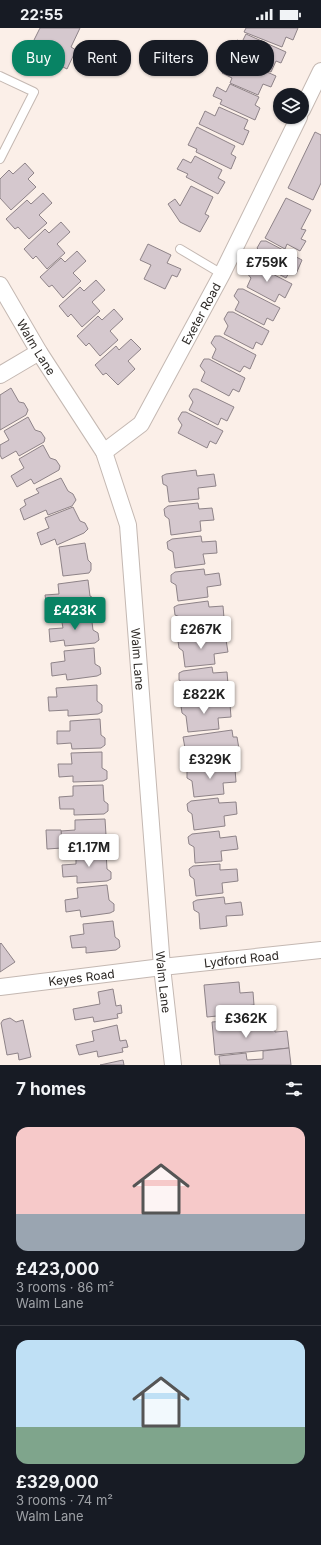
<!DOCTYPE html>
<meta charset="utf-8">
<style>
body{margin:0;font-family:Inter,sans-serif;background:#242831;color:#f1f3f6;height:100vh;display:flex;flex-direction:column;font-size:15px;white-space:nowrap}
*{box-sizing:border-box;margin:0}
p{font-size:13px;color:#9ea1a6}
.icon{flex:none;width:22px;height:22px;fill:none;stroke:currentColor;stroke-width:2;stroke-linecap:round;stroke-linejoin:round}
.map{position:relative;height:1037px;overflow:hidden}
.sheet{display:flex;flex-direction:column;background:#171b24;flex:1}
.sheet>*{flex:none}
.top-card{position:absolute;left:12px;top:12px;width:297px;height:36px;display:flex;gap:8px}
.fabs{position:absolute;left:273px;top:60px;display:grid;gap:8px}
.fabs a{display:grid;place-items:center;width:36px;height:36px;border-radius:50%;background:#171b24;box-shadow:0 1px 3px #0004;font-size:20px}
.price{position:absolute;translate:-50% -34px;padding:0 9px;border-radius:4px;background:#fff;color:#222;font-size:13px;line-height:26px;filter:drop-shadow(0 1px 2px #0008)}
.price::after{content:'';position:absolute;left:50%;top:24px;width:12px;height:9px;margin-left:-6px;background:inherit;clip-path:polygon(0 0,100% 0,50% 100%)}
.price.active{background:#088364;color:#fff}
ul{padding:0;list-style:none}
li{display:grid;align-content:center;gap:8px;height:212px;padding:0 16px}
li+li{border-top:1px solid #363941}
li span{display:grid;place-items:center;height:124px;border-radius:12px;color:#555}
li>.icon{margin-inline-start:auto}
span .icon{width:72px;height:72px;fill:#fffc;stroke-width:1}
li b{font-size:17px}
h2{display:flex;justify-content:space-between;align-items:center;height:48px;padding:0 16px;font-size:17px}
.tag{padding:0 14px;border-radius:16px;background:#171b24;box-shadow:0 1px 3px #0004;font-size:14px;line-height:36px}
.tag.active{background:#088364;color:#fff}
.status{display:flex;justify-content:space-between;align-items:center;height:28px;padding:0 20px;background:#171b24;direction:ltr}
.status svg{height:11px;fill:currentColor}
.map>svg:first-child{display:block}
.building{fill:#d5c8ce;stroke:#8e8388}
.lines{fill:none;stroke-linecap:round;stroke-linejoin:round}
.lane-casing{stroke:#c4b8b2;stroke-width:10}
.street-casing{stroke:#c4b8b2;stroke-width:18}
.lane{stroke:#fff;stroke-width:8}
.street{stroke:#fff;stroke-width:16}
.labels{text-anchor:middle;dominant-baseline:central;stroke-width:3.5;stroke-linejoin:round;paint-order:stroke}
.street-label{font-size:12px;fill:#2d2926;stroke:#fff}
</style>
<div class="status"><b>22:55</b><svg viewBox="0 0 49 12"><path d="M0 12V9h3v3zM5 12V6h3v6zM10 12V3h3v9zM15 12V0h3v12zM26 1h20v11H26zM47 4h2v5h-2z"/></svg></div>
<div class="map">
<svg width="321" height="1037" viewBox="0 0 321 1037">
<rect width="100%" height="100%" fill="#fbefe8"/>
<!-- building -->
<g class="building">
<polygon points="40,0 80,0 71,19 76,22 67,41 29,22"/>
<polygon points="246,0 298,0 293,12 286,9 282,19 244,4"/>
<polygon points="246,6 286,24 281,35 276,33 271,44 231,26 237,12 242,14"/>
<polygon points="240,32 276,48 271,59 263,56 258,67 230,55 232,50 222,45 227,35 236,40"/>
<polygon points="230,56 259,69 255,77 260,80 255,92 220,76 222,72 213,68 217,59 226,64"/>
<polygon points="219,79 248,92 244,101 249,103 243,117 199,96 205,83 215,88"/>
<polygon points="197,99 235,118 231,126 236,129 231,141 196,124 197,121 188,117"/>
<polygon points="315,104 321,107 321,155 313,172 288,160"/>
<polygon points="195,128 222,142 218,150 225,154 218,166 186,149 188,146 177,141 183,131 191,135"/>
<polygon points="25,135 34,145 28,151 36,159 11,182 0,170 0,151 9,142 13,146"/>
<polygon points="191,158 213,169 205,186 209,188 200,204 180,194 168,176 175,171 180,178"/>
<polygon points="43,165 52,175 39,187 47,195 29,211 18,199 15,201 6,191 27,172 31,176"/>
<polygon points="286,170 311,182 301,201 306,202 301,211 306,213 300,223 287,216 285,221 265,210"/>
<polygon points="61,194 70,204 57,216 65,225 47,241 36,228 33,231 24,221 45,201 49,205"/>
<polygon points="261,213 266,213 302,232 296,246 290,243 286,250 258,235 262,226 257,220"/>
<polygon points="148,216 171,227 167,235 181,241 177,249 172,247 165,261 144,251 151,237 140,232"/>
<polygon points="77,223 86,233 73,245 81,253 63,270 52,257 49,259 40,249 61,230 65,234"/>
<polygon points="250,237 255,237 292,256 285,270 279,266 275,274 247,259 251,250 246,244"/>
<polygon points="96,252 105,262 92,274 100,283 82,299 71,286 68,289 59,278 80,259 84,263"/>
<polygon points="238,261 243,261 280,280 273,293 267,290 264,297 235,282 239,274 234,268"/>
<polygon points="114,281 123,291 110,303 118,312 100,328 89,315 86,318 77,308 98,288 102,292"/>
<polygon points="228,284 233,284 269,303 262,317 256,314 253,321 224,306 228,298 224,291"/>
<polygon points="215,308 220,308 256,327 250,341 244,338 240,344 212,330 216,321 211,315"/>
<polygon points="131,311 141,321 128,333 135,341 118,357 106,345 103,347 95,337 116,318 119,322"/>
<polygon points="204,331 209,331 245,350 239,364 233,361 229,368 201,353 205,344 200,338"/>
<polygon points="11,360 19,374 24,375 28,382 26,387 0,402 0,367"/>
<polygon points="193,361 197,361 234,379 227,393 221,390 218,397 189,382 193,374 189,368"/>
<polygon points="182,384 186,384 223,403 216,416 210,413 207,420 178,405 182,397 178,391"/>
<polygon points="28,389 35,402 41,404 45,410 44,414 19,428 16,423 2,431 0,427 0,417 9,412 4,403"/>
<polygon points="43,417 50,430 56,432 60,438 59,442 34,456 31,451 17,459 11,448 24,440 19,431"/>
<polygon points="196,442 197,448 214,446 216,458 198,460 199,471 169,474 167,458 163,456 162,448 166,446"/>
<polygon points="61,450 68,463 73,466 76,472 72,478 48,487 46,482 24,492 20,481 26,477 24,472 39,465 36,461"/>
<polygon points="198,475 199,481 212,480 214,492 200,493 201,503 171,507 169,491 165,488 164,481 168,478"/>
<polygon points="73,479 80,493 85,495 88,501 84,505 57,517 55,511 41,517 37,505 49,500 45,490"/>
<polygon points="201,508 202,514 216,513 217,525 203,526 205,536 175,540 173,524 168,521 167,514 172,511"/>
<polygon points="85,515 88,532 91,535 91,542 89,545 63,548 59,519"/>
<polygon points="204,541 205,547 219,545 221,557 207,559 208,569 178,573 176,557 171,554 171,547 175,544"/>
<polygon points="88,552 90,568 95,571 95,578 91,581 62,584 61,578 47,580 45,567 59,566 58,556"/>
<polygon points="208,573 209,579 223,578 224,590 210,592 212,602 182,605 180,589 175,587 174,579 178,577"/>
<polygon points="91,586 93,602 98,605 99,612 95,615 65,618 64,612 50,614 49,601 63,600 61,589"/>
<polygon points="212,607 212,613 226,612 228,624 214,626 215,636 185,639 183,623 179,620 178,613 182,611"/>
<polygon points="94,620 95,636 100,639 101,646 97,648 67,652 66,646 52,648 51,635 65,633 64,623"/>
<polygon points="212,639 213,645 227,644 228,656 215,658 216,668 186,671 184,655 179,652 179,645 183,643"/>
<polygon points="97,657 97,673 102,677 102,684 98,686 68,688 68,682 49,683 48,669 57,669 56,660"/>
<polygon points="212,673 213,678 230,676 231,689 218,690 219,701 188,704 186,688 182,685 181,678 185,675"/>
<polygon points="100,691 101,707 105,710 105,717 101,720 72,721 71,715 57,716 57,703 70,703 70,693"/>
<polygon points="232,702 233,709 237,709 239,721 233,722 234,730 193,736 190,719 185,720 183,709"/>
<polygon points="102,724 102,740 107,743 107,751 103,753 73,754 73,748 59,749 58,736 72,736 71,725"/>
<polygon points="218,737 218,743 235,741 236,754 223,755 224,766 194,769 192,753 187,750 187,743 191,740"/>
<polygon points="103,757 104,773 108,776 108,783 104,786 74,787 74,781 60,781 59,769 73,768 73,758"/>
<polygon points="218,770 219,775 236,774 237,786 224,788 225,798 194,802 192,786 188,783 187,776 191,773"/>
<polygon points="105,791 106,807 110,810 111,817 106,820 76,821 76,815 62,815 61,803 75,802 75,792"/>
<polygon points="46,802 61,802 62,820 47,821"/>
<polygon points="219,803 220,810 236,808 238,821 221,823 222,833 195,835 194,819 189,816 188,809 192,806"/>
<polygon points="106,824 107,841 111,844 111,851 107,853 77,855 77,848 63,849 62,837 76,836 76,826"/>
<polygon points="220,836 220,842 237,841 238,853 222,855 223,865 196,868 194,851 190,848 189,841 193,838"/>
<polygon points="107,857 109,872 114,876 114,883 110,885 81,889 80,882 66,884 65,872 78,870 77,860"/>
<polygon points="224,869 225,876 241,874 243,887 226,888 227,898 200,901 199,885 194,882 193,874 197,872"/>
<polygon points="113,893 115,909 119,912 120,919 116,922 86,925 86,919 72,920 70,908 84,906 83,896"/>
<polygon points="1,915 15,934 0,944 0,916"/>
<polygon points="239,954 240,965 253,964 254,977 237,979 237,986 207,989 204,957"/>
<polygon points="113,961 116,978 121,977 122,985 117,986 118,990 94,994 93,989 75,992 73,981 100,976 98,964"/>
<polygon points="10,990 16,994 23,992 31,1029 19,1032 18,1025 7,1027 1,995 3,992"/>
<polygon points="238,992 239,1002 274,998 275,1004 287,1003 289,1020 215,1027 212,994"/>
<polygon points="117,997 120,1013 126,1012 128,1019 122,1020 123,1024 98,1029 97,1023 79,1027 76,1017 94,1013 92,1003"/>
<polygon points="289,1020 291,1037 220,1037 219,1028 246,1025 247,1032 263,1031 263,1023"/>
<polygon points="123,1032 124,1037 100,1037"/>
</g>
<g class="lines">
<defs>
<g id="lane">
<polyline points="0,48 34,64 0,131"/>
<polyline points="180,221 222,246"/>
</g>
<g id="street">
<polyline points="302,82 321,43"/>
<path id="s1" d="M0 257 39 324 104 424 128 497 162 939 173 1037"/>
<polyline points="0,347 39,324"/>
<path id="s2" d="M104 424 141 396 222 246 299 89"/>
<path id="s3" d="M0 959 162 939 321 922"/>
</g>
</defs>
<!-- lane casing -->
<use href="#lane" class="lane-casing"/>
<!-- street casing -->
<use href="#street" class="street-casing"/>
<!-- lane -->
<use href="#lane" class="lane"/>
<!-- street -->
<use href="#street" class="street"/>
</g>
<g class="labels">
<!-- street labels -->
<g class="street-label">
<text stroke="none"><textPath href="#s2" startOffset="172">Exeter Road</textPath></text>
<text stroke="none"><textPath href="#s1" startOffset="72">Walm Lane</textPath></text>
<text stroke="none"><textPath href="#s1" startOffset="408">Walm Lane</textPath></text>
<text stroke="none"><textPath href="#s3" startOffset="243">Lydford Road</textPath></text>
<text stroke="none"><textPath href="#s3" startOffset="82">Keyes Road</textPath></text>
<text stroke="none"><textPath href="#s1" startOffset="732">Walm Lane</textPath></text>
</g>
</g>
</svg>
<div class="fabs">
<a><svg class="icon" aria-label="layers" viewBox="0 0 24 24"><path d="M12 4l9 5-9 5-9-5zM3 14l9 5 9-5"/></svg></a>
</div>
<b class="price" style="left:267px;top:255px">£759K</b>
<b class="price active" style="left:75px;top:603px">£423K</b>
<b class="price" style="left:201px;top:622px">£267K</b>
<b class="price" style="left:204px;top:687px">£822K</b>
<b class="price" style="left:210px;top:752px">£329K</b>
<b class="price" style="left:89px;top:840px">£1.17M</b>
<b class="price" style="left:246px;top:1011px">£362K</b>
<div class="top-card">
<a class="tag active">Buy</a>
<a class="tag">Rent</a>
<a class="tag">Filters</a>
<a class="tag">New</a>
</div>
</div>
<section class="sheet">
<h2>7 homes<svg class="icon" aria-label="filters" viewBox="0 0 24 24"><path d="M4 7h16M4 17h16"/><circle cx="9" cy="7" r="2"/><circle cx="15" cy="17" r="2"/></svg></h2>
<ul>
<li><span style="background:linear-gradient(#f6c9c9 70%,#9aa5b1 0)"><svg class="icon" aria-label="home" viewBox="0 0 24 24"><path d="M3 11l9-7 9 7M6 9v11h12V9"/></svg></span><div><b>£423,000</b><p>3 rooms · 86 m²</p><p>Walm Lane</p></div></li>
<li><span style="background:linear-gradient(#bfe0f5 70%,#7fa58c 0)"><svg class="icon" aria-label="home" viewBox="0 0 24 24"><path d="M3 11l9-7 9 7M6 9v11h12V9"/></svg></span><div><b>£329,000</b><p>3 rooms · 74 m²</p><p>Walm Lane</p></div></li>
</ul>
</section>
